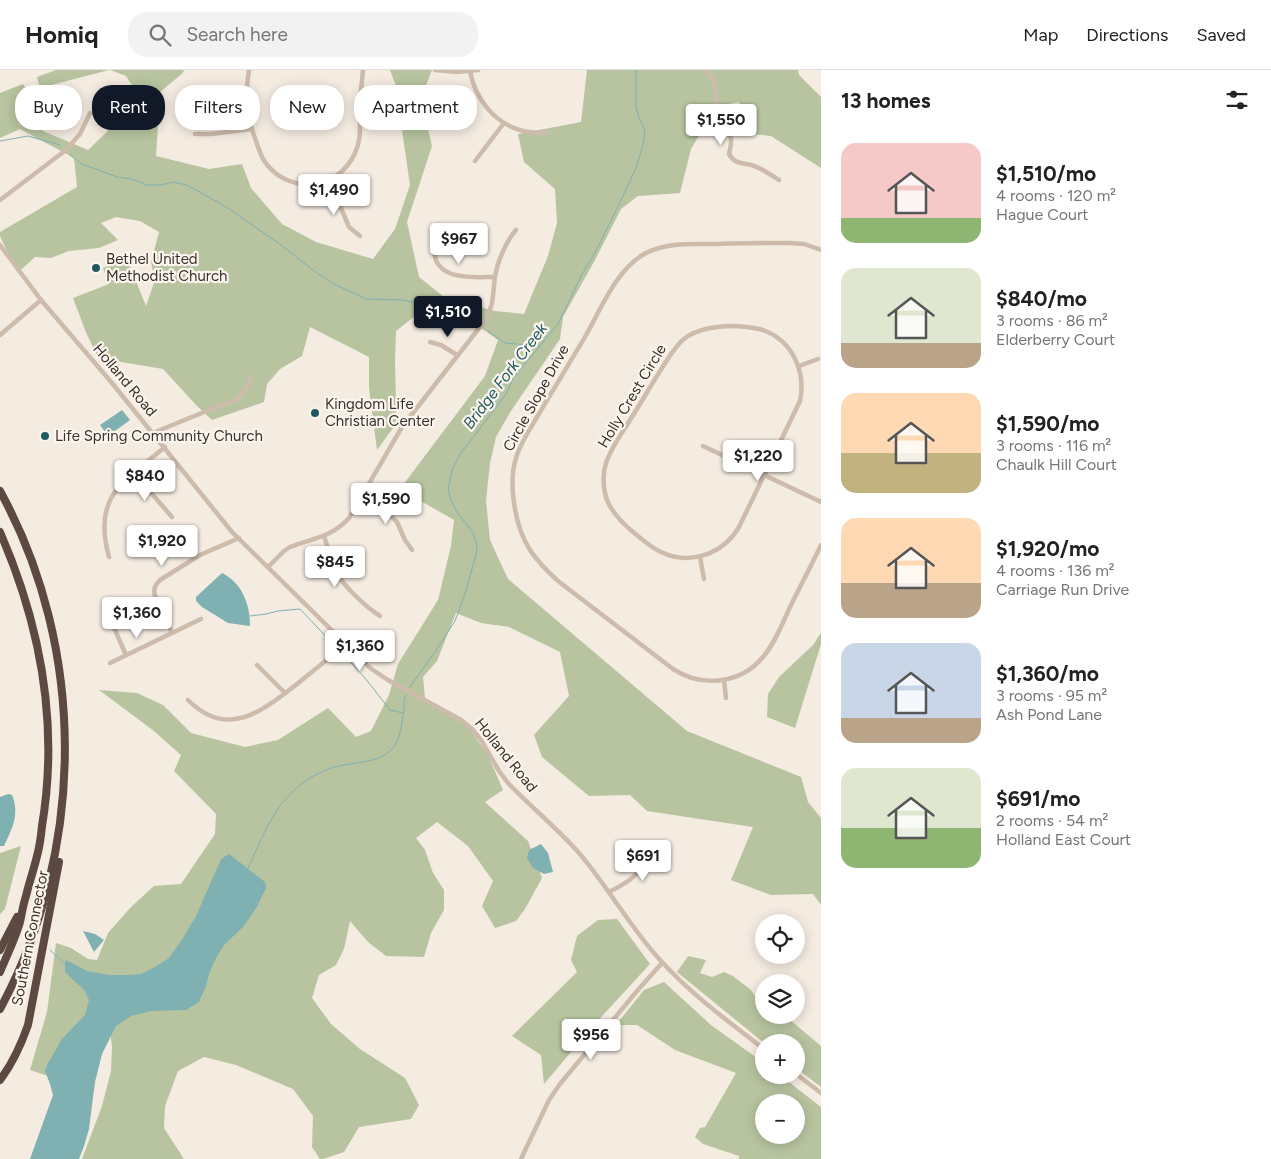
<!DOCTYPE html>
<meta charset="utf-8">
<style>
body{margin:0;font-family:Figtree,sans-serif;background:#f2f2f2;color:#222;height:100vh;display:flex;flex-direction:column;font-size:19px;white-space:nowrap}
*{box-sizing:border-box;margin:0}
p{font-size:16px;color:#767676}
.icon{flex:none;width:28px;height:28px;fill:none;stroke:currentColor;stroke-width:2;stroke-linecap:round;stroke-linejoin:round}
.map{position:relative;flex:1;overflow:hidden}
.side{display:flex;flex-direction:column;background:#fff;width:450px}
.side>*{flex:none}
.top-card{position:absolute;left:15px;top:15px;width:475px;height:45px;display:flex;gap:10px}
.fabs{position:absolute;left:755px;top:844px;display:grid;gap:10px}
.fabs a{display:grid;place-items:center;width:50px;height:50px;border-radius:50%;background:#fff;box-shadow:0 2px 12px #0003;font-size:25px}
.price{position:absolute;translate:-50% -42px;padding:0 11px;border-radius:5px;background:#fff;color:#222;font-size:16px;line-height:32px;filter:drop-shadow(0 1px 2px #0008)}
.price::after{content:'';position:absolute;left:50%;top:30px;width:15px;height:11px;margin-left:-8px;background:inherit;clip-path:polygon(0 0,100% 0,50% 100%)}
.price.selected{background:#111827;color:#fff}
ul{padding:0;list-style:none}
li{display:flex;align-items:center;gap:15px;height:125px;padding:0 20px}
li span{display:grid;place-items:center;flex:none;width:140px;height:100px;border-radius:15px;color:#555}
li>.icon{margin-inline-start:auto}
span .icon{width:60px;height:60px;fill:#fffc;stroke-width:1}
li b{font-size:21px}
h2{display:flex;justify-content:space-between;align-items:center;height:60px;padding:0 20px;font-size:21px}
.pill{padding:0 18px;border-radius:20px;background:#fff;box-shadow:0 2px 12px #0003;font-size:18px;line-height:45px}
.pill.selected{background:#111827;color:#fff}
header{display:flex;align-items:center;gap:30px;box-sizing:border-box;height:70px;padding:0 25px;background:#fff;border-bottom:1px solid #e0e0e0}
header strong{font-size:24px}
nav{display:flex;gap:28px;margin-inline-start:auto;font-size:18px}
.search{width:350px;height:45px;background:#f2f2f2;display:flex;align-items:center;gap:12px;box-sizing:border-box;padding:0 18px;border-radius:20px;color:#767676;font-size:19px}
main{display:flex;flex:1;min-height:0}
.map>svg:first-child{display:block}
.green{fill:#b8c4a0;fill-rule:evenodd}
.water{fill:#7fb0b2}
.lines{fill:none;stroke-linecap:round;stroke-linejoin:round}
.stream{stroke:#7fb0b2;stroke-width:1}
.street{stroke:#cdbbac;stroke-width:4.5}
.highway{stroke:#5c4a42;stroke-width:8}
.poi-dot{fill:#1f5a5e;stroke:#fbf5ee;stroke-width:2}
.labels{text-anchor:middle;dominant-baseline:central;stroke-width:4.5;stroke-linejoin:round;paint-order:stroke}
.poi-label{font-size:15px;fill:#3b302b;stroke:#fbf5ee;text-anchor:start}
.street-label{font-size:15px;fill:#3b302b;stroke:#fbf5ee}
.water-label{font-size:16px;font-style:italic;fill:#1f5a5e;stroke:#fbf5ee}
</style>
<header>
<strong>Homiq</strong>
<div class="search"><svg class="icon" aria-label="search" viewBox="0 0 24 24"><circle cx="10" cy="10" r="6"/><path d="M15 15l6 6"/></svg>Search here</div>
<nav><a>Map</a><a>Directions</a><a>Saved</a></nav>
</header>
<main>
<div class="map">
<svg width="821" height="1089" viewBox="0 0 821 1089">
<rect width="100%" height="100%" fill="#f4ebe1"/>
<!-- green -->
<g class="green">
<polygon points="56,0 109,0 40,18 37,7"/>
<polygon points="110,0 184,0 183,3 160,22 156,86 209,99 242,94 251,118 282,154 316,172 373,189 395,159 410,115 401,53 401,29 390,0 432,0 421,28 432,76 407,152 419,207 444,227 495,241 524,244 548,186 557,153 555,119 524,92 518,64 581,52 587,0 798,0 799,5 821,27 821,98 771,66 751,64 739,32 717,36 691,79 680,123 638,126 621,139 595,190 563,247 560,269 511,341 496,367 490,393 486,431 490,470 508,509 687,661 801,707 808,732 821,748 821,835 813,824 771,825 731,810 753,757 647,741 630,725 589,726 542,687 534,665 569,626 560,582 509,557 481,553 456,543 437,591 423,607 425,628 462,648 488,685 503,720 485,732 528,771 542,808 525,839 516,851 495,858 482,836 493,811 468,776 437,752 416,768 425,780 433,803 444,820 444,840 431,863 424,887 386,886 368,872 350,851 344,879 336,895 319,905 312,928 331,954 360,979 405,1008 419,1035 411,1049 359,1057 344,1082 323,1089 320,1089 312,1077 313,1046 293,1019 236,995 204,987 178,1001 165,1036 164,1058 184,1089 82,1089 102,1036 111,1001 112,976 110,962 57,1009 30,1000 47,942 56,873 71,878 88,889 97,890 108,863 131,837 154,816 181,814 215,764 216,744 174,701 181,685 154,661 99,620 137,623 163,635 191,663 245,677 278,670 328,638 356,667 371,661 389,625 398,594 438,530 451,476 454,450 400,419 485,306 498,270 481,258 448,244 415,246 396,261 395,291 396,335 396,354 377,380 369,318 369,287 310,257 302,286 280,299 267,314 264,332 212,350 197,336 163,299 98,288 85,260 73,228 109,214 103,198 127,189 146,236 155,210 151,192 159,162 140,151 116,147 101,153 118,170 99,178 69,181 51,188 35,187 23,198 17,202 0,166 0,162 77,117 74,88 20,59 0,68 0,23 23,14 41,46 43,61 88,80 141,29 126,6"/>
<polygon points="821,563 821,574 795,658 767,647 768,624 779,607 813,575"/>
<polygon points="21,776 5,839 0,844 0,783"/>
<polygon points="617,849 650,894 592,957 544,1014 541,985 512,966 577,902 571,890 577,866 598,850"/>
<polygon points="688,886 706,890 700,903 712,907 724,902 733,906 751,920 764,939 764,945 768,945 770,947 790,950 821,976 821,1017 796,998 796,972 764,973 677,902"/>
<path d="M664 912 711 955 764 993V1005H780L821 1037V1089H739V1086L703 1074 695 1067 700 1058 705 1057 736 1003 675 980 637 955H616L644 920ZM764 1032H796V1065H764Z"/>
</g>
<!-- water -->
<g class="water">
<polygon points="122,340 130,350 108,366 100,355"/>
<path d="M222 503C242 513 250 534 250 556L228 553 202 537 196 531V527Z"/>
<path d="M8 724 12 725C20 744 12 759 4 776H0V727Z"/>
<polygon points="541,774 548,783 553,802 544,804 533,798 527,788 529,780"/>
<polygon points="229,784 265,812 266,818 257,837 243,857 224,875 216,888 210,901 206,916 199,932 186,940 151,941 131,946 116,956 102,984 95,1012 89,1059 84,1076 79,1089 30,1089 53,1025 50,1014 45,1001 47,995 62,969 85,945 89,930 85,921 65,902 65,894 66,890 87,901 110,905 127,905 141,904 155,897 169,888 183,868 196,846 221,789"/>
<polygon points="83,861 95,864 104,870 94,882"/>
</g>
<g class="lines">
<!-- stream -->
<g class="stream">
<polyline points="0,71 28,66 60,75"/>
<polyline points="70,85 82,94 117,107 131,109 140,112 147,115 161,115 173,112 187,115 228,138 281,175 317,203 334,214 366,229 403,230 421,234 449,244 470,250"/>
<polyline points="488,261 505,273 539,276"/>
<polyline points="250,546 266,544 278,541 300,539 336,577"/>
<polyline points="342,583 365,608 390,640 403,643"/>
<polyline points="410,617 435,582 455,551 465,524 476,485 477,475 473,463 457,442 451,430 448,420 452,400 461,383 506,324 514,307 558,254 581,206 597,179 623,126 636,98 643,75 645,61 639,48 636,37 636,0"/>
<path d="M248 798C263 766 274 734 304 712 311 707 323 701 331 698 349 692 377 694 390 681 400 673 401 657 403 645 406 639 402 631 406 625"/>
<polyline points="50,880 65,894"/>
</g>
<!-- street -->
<g class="street">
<path d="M249 0C247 12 246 26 247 38 248 49 252 60 256 71 258 77 260 83 263 89 285 125 338 122 355 83 361 71 360 58 360 46 360 30 361 15 363 0"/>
<polyline points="435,0 457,2 478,0"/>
<path d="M706 0 714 10 718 42 722 52 731 68V74L729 84C736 96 744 92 754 96 763 99 771 105 779 110"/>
<path d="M470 1C475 29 495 54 523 61 531 63 539 63 547 63"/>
<polyline points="195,64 211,64 252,59"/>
<polyline points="475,91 504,53"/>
<polyline points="329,110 349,157 360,166"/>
<polyline points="0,130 66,80 80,64 90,43"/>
<path d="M440 164C436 171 433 179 435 187 441 211 476 207 495 207"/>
<path d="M0 175 41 230 112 313 232 462 370 598 388 610 461 650 472 659 481 670 499 701 508 713C531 737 557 758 579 783 609 818 631 859 662 892 692 925 729 952 764 979"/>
<path d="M821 180 804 174 789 173C765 173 741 173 717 174 693 174 668 172 646 183 617 198 601 239 585 267 570 292 555 317 540 342 532 356 522 370 517 385 507 412 515 457 530 480 538 492 548 502 558 511L673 599C702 618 741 614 763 587 776 572 783 551 792 533 802 513 812 494 821 475"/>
<path d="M728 256C740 256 752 257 763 260 793 271 806 302 800 331L739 457C723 484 690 496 661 482 650 477 642 469 633 462 621 452 608 439 605 423 603 413 603 402 606 393 611 378 622 363 630 350 641 333 651 315 662 298 669 287 675 276 685 268 698 259 713 257 728 256Z"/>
<polyline points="0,265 41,230"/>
<polyline points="430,272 441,275 457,285"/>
<polyline points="799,296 818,289"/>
<polyline points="153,363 209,340 237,330 247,317 250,308"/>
<polyline points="703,376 821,432"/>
<polyline points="134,403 172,447"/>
<polyline points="361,428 389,444 397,452 405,470 412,480"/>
<path d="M324 466C328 477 330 490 335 500 342 515 366 537 380 546"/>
<path d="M109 487C92 426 123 412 165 377"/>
<polyline points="700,487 704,509"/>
<path d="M268 497 284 481 290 477C313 468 332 467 349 448L402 357 483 253C495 234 492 228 495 207 497 193 506 171 516 160"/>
<polyline points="108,544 126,585"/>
<path d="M172 563 155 526C153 519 155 515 160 510L200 485 239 468"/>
<polyline points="110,593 201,549"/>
<polyline points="257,595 285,623"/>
<polyline points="724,610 726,628"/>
<path d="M188 630C228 670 262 641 297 614 313 601 329 588 345 575"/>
<path d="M609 822C631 811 643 803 650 778"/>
<polyline points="796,1004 821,1023"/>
<polyline points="521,1089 549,1030 560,1014 637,921 662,893"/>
</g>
<!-- highway -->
<g class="highway">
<path d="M0 421C87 579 86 780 0 939"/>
<path d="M0 462C41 556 59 654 42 756 41 766 40 776 37 786 34 799 29 813 26 826 23 835 22 843 20 852 15 869 7 885 0 902"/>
<polyline points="0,880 17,847"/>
<path d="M0 1010C13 993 21 975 28 955L59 792"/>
</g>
</g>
<!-- markers -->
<g class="poi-dot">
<circle cx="96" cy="198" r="5"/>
<circle cx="315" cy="343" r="5"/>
<circle cx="45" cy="366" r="5"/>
</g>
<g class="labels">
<!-- poi labels -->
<g class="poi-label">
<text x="106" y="189">Bethel United<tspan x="106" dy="17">Methodist Church</tspan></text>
<text x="325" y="334">Kingdom Life<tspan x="325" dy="17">Christian Center</tspan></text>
<text x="55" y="366">Life Spring Community Church</text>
</g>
<!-- street labels -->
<g class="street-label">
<text transform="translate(125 310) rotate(50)">Holland Road</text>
<text transform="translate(632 326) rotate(-59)">Holly Crest Circle</text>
<text transform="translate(536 328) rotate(-61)">Circle Slope Drive</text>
<text transform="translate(506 685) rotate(51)">Holland Road</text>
<text transform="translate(30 868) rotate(-79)">Southern Connector</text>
</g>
<!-- water labels -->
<g class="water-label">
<text transform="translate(505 306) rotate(-53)">Bridge Fork Creek</text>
</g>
</g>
</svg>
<div class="fabs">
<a><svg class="icon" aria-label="locate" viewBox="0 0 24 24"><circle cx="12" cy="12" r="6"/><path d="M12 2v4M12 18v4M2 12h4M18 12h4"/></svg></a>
<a><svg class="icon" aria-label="layers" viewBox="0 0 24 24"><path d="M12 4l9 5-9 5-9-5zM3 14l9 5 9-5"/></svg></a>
<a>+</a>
<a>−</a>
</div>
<b class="price" style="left:721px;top:76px">$1,550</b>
<b class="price" style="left:334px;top:146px">$1,490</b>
<b class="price" style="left:459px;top:195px">$967</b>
<b class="price selected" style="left:448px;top:268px">$1,510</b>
<b class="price" style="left:758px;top:412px">$1,220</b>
<b class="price" style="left:145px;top:432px">$840</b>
<b class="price" style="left:386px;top:455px">$1,590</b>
<b class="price" style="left:162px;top:497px">$1,920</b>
<b class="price" style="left:335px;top:518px">$845</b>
<b class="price" style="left:137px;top:569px">$1,360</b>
<b class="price" style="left:360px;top:602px">$1,360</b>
<b class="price" style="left:643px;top:812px">$691</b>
<b class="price" style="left:591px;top:991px">$956</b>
<div class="top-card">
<a class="pill">Buy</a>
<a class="pill selected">Rent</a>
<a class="pill">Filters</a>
<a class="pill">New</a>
<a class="pill">Apartment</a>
</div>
</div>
<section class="side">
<h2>13 homes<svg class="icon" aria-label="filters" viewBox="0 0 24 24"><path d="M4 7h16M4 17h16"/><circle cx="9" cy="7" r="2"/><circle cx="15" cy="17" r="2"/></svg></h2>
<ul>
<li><span style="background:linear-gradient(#f6c9c9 75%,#8fb573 0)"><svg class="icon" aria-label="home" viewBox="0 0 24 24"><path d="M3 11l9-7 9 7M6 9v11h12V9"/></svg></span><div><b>$1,510/mo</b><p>4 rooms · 120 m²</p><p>Hague Court</p></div></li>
<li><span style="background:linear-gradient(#dfe7d0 75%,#b9a48a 0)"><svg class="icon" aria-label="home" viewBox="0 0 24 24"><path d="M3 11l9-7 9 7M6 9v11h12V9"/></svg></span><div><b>$840/mo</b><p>3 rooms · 86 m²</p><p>Elderberry Court</p></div></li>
<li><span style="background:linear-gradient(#ffd9b3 60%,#c2b280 0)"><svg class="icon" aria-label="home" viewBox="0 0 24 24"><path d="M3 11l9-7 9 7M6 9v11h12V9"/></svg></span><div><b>$1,590/mo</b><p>3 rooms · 116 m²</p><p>Chaulk Hill Court</p></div></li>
<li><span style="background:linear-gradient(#ffd9b3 65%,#b9a48a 0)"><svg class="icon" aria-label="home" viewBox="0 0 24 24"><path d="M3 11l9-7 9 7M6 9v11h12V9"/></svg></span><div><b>$1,920/mo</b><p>4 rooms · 136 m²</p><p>Carriage Run Drive</p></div></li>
<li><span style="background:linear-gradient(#c9d6e8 75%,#b9a48a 0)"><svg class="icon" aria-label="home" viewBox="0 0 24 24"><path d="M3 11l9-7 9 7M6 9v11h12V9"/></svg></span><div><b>$1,360/mo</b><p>3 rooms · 95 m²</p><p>Ash Pond Lane</p></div></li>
<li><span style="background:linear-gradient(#dfe7d0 60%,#8fb573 0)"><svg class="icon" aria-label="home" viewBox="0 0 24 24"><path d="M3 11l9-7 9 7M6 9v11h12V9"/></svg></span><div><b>$691/mo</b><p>2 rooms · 54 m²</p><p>Holland East Court</p></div></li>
</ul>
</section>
</main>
